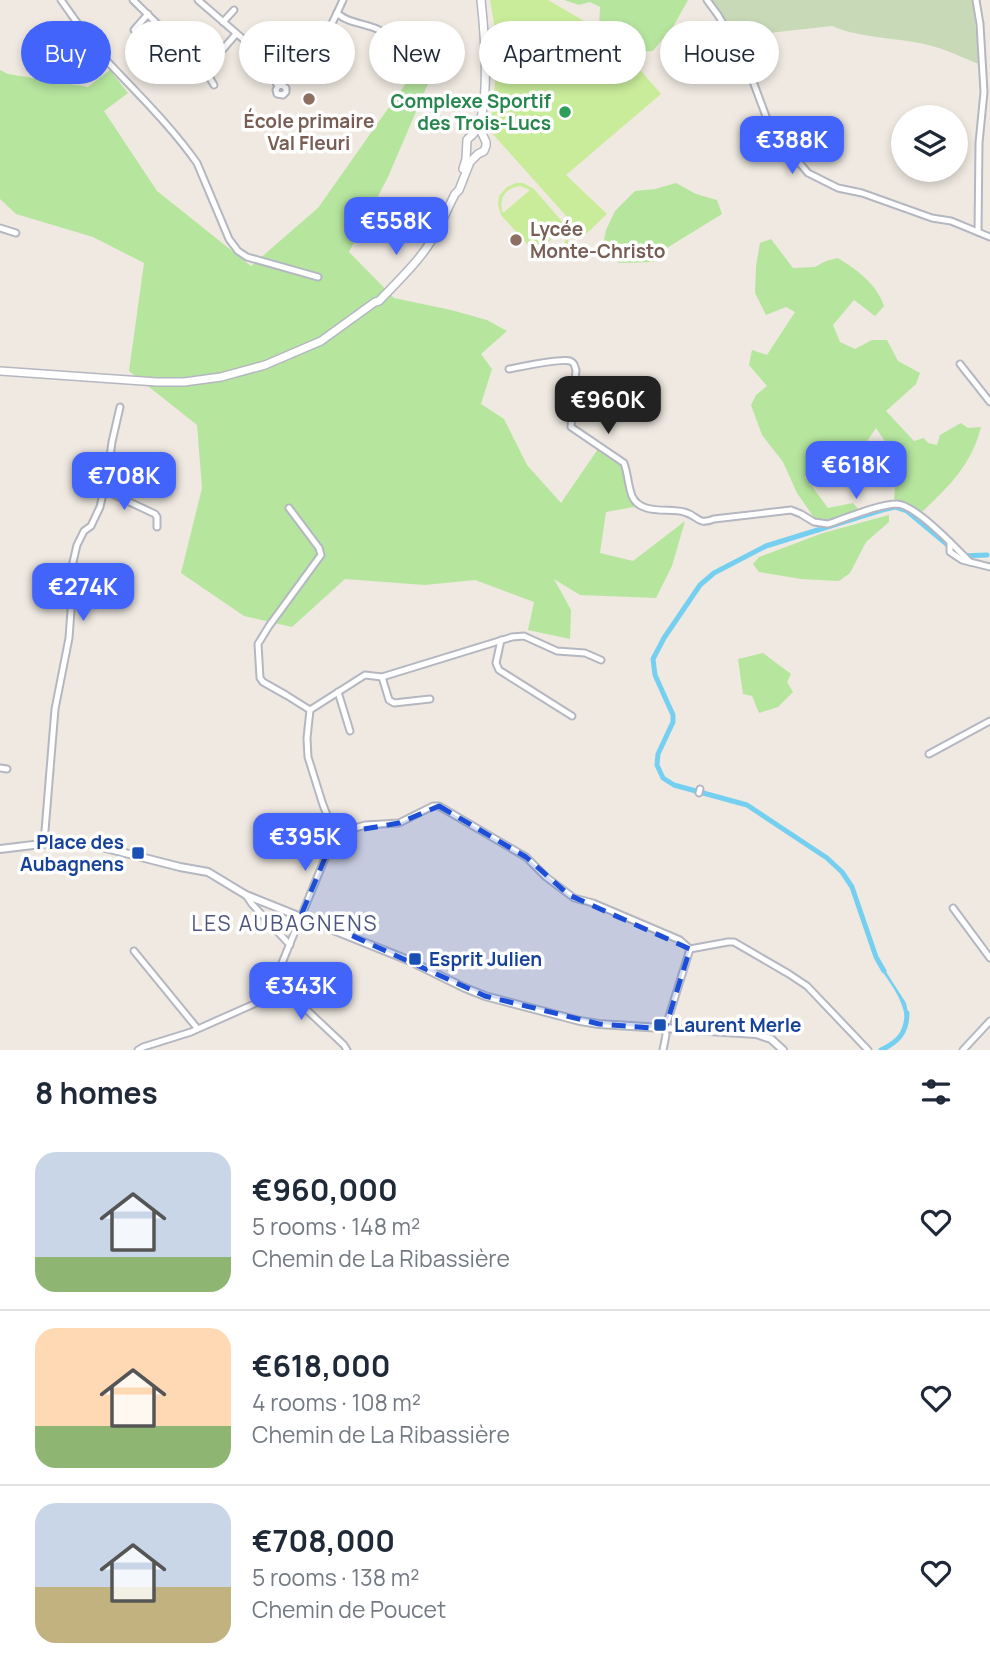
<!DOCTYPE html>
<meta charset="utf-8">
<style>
body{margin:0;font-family:Manrope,sans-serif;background:#f2f2f3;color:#1f2937;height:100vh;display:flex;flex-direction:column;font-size:26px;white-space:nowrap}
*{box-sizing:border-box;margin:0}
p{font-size:23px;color:#747a83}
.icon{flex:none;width:38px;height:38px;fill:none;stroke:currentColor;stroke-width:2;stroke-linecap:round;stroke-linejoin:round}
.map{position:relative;height:1050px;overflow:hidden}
.details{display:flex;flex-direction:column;background:#fff;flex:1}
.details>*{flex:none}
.guide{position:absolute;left:21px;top:21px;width:948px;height:63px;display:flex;gap:14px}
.controls{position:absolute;left:891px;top:105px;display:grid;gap:14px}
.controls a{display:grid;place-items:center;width:77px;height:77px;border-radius:50%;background:#fff;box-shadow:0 4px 10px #0003;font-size:35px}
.price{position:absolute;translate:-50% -60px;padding:0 16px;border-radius:14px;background:#4264fb;color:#fff;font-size:23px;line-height:46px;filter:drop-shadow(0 2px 4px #0008)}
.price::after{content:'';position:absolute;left:50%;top:42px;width:21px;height:16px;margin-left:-10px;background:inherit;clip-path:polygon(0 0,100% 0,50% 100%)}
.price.on{background:#222;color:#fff}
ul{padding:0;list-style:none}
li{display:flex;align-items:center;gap:21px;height:175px;padding:0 35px}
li+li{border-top:2px solid #e0e1e3}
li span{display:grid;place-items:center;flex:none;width:196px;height:140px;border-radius:21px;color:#555}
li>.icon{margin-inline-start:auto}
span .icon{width:84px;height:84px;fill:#fffc;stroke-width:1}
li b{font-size:30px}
h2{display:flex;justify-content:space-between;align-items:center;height:84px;padding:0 35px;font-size:30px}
.pill{padding:0 24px;border-radius:32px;background:#fff;box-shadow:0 4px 10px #0003;font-size:24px;line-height:63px}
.pill.on{background:#4264fb;color:#fff}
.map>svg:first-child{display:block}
.green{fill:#b6e59e}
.cemetery{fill:#c8d9b8}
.pitch{fill:#c9ec9a;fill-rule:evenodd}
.water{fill:#75cff0}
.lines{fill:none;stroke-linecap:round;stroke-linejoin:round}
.canal{stroke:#75cff0;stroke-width:5}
.minor-casing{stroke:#b4b7c1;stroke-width:9}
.tertiary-casing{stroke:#b4b7c1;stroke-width:10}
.secondary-casing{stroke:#b4b7c1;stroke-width:10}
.minor{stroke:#fff;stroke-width:5}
.tertiary{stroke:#fff;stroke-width:6}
.secondary{stroke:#fff;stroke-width:7}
.marked{fill:#1d4ed8;fill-opacity:0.2;stroke:#1d4ed8;stroke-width:5;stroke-dasharray:14 9;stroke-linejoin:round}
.education-dot{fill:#8d6e63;stroke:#fff;stroke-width:2.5}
.leisure-dot{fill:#2e9e5b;stroke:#fff;stroke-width:2.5}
.transit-dot{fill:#1a4fb4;stroke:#fff;stroke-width:2.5}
.labels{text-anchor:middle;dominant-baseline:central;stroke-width:7;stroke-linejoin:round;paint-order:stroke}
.leisure-label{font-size:19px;font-weight:bold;fill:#27864d;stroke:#fff;text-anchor:end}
.education-label{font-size:19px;font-weight:bold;fill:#785e54;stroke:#fff}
.transit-label{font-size:19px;font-weight:bold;fill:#164399;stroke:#fff;text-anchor:start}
.neighbourhood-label{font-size:21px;letter-spacing:2px;fill:#4d5680;stroke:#fff}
</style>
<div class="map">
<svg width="990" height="1050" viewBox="0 0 990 1050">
<rect width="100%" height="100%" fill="#efe9e1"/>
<!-- green -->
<g class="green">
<polygon points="564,0 688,0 674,25 653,51 637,52 603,31 599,27 600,7 590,2 579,5"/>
<polygon points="0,70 8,74 88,87 110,70 128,93 104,111 157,191 251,266 318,208 411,76 430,79 388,177 349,252 394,298 451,310 487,320 507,331 481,354 492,369 481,404 504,419 527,465 561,503 598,449 622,465 634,507 606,512 600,553 633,561 685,521 672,566 656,598 580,595 554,579 571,610 570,639 528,630 534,602 475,580 425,585 345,579 292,627 244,616 181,573 202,488 197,425 129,371 144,263 93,237 16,214 0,199"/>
<polygon points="676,183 696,194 717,200 722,214 662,251 654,262 619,263 603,245 606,230 615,211 635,191 655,189"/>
<path d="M771 239 793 268 815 267 826 261 838 258C858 271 876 283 884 306L875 316 854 300 833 325 840 342 855 349 872 340H887L898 361 920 373 916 384 886 411 914 441 924 438 928 443 937 445 940 435 961 423 968 428 981 427C971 466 949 486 921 513L908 503 894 500 896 476 894 455 876 428 859 453 844 464 831 453 805 477 828 508 853 503 859 510 829 521H821L815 519 797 493 783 462 762 435 751 405 756 395 767 386 749 365 752 350 767 355 795 312 786 307 766 315 755 293 756 266 760 243Z"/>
<polygon points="889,515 889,522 866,542 850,573 839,581 801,579 759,572 753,564 759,557 823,533"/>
<polygon points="763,653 791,674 787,682 793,692 778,707 759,713 752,696 743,694 738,659"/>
</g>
<!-- cemetery -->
<path class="cemetery" d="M711 0H973L979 64C963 58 946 49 928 45 897 37 862 39 832 26L734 37Z"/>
<!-- pitch -->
<g class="pitch">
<polygon points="490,0 548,0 591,25 628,56 661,94 566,175 607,214 584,236 490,131 497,65 506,51 495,29"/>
<polygon points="286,26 298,35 281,59 268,50"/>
<path d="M516 183H523L534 189 566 226 569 234 568 243 560 254 547 258 536 254 501 215 498 204 499 196 507 187ZM520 186 530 190 503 213C498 199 505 188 520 186ZM562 225C574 243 556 261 538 252L563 228Z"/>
</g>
<!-- water -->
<path class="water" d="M883 967 906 1003 909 1017 905 1018C903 999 890 983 880 968Z"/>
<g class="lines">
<!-- canal -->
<g class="canal">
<polyline points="884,971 876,957 852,887 842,872 827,858 747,805 674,785 663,778 657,765 658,754 673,722 673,715 655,675 653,659 664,638 700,585 714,573 766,546 882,510 895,507 907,511 961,556 987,555"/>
<path d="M881 1050C898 1042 907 1033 907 1013"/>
</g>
<defs>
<g id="minor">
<path d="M61 0C76 21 90 42 107 61 138 94 171 126 197 163L229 239 238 251 247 257 318 277"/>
<polyline points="133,0 182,48 197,68 205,70"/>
<polyline points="198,0 257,51 278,86 276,90 277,94 283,95 286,92 286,88 282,85 278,86"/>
<path d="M343 0 337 13C351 27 380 22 390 40"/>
<polyline points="707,0 718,15 745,60 767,119 781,141 808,173 838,188 862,193 932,218 951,221 990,237"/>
<polyline points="976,0 980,24 984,92 979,143 978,232"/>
<polyline points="223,22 234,10"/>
<polyline points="134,30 148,14"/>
<polyline points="170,61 182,48"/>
<polyline points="205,70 236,34"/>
<polyline points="205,70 214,85"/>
<path d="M272 77C296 75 328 35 337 13"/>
<polyline points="0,228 16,233"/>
<polyline points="960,364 990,402"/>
<path d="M509 369C520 367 561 358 570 361 575 363 574 365 576 370L571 427 624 463C628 474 628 486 632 496 640 515 668 508 684 512 698 515 697 526 714 519L791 510 801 514 814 522 828 524C846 518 879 504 897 504 916 505 956 548 970 562"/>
<polyline points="104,490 155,514 157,517 157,527"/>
<polyline points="950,542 950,552 962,560 990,567"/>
<polyline points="501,640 496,663 499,670 572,716"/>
<polyline points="382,677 389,700 394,703 430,699"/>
<polyline points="338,692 350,731"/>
<polyline points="310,710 365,675 382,677 512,637 524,636 557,651 585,653 601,660"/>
<polyline points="929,754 990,721"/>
<polyline points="0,768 7,769"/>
<polyline points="699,793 700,789"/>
<polyline points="335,834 365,825 399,823 433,806 439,806 526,857 546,877 574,898 593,903 680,940 690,949"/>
<polyline points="44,843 55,709 69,638 72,597 73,562 77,545 84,531 91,526 100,507 108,471 112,442 120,407"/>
<polyline points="246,895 252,904 290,945"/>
<polyline points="953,908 990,958"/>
<polyline points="134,951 197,1028"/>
<polyline points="275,980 344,1045 347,1050"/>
<polyline points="138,1050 143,1047 191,1032 254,1004 264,998 275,980 335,834 323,805 308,757 307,738 310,710 286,695 263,682 260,678 258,644 269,626 321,555 319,548 289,508"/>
<polyline points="663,1050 666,1035 665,1029 690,949 728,942 734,942 789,974 807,986 868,1050"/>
<polyline points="963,1050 990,1021"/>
</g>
<polyline id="tertiary" points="0,849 58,842 90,844 180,867 208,872 246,895 408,960 465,988 485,996 580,1021 599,1024 756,1034 771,1039 783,1050"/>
<g id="secondary">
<path d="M463 169 466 159 467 140C469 137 472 136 474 133 492 111 484 28 481 0"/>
<path d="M0 371 157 382H184L221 377 265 365 321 341 375 302 379 301C400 279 424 257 438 229 444 217 449 206 455 194L459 190 470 162 478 154 484 151 486 146V142L481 131V118"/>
</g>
</defs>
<!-- minor casing -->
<use href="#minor" class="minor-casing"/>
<!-- tertiary casing -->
<use href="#tertiary" class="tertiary-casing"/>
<!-- secondary casing -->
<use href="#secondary" class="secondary-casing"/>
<!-- minor -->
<use href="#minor" class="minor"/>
<!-- tertiary -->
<use href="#tertiary" class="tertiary"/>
<!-- secondary -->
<use href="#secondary" class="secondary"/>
</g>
<!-- marked area -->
<path class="marked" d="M439 806 526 857 569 895 690 949 665 1029 599 1024 485 996 302 913 335 834 399 823Z"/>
<!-- markers -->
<g class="education-dot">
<circle cx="309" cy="99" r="7"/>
<circle cx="516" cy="240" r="7"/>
</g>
<circle class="leisure-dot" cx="565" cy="112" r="7"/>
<g class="transit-dot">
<rect x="131" y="846" width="14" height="14" rx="3.5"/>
<rect x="408" y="952" width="14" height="14" rx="3.5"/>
<rect x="653" y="1018" width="14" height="14" rx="3.5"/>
</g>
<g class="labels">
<!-- leisure labels -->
<g class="leisure-label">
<text x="551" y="101">Complexe Sportif<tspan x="551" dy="22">des Trois-Lucs</tspan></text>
</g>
<!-- education labels -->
<g class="education-label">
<text x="309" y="121">École primaire<tspan x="309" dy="22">Val Fleuri</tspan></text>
<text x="530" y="229" text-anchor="start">Lycée<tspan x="530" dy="22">Monte-Christo</tspan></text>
</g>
<!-- transit labels -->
<g class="transit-label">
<text x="124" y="842" text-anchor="end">Place des<tspan x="124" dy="22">Aubagnens</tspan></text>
<text x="429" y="959">Esprit Julien</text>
<text x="674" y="1025">Laurent Merle</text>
</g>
<!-- neighbourhood labels -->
<g class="neighbourhood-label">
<text x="285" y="923">LES AUBAGNENS</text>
</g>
</g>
</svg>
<div class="controls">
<a><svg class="icon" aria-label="layers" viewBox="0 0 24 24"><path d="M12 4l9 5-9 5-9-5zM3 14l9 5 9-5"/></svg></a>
</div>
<b class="price" style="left:792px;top:176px">€388K</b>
<b class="price" style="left:396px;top:257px">€558K</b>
<b class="price on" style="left:608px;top:436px">€960K</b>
<b class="price" style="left:856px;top:501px">€618K</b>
<b class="price" style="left:124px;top:512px">€708K</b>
<b class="price" style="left:83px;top:623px">€274K</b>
<b class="price" style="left:305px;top:873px">€395K</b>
<b class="price" style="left:301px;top:1022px">€343K</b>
<div class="guide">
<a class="pill on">Buy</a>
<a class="pill">Rent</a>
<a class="pill">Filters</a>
<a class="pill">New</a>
<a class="pill">Apartment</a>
<a class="pill">House</a>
</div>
</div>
<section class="details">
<h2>8 homes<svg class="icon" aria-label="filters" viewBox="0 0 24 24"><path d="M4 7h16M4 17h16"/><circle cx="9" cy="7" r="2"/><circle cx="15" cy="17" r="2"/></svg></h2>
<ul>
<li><span style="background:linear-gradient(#c9d6e8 75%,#8fb573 0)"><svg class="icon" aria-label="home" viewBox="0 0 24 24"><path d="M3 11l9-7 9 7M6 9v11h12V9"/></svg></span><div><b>€960,000</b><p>5 rooms · 148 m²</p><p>Chemin de La Ribassière</p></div><svg class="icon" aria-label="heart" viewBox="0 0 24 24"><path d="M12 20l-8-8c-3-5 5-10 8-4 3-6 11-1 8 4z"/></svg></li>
<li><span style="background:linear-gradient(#ffd9b3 70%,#8fb573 0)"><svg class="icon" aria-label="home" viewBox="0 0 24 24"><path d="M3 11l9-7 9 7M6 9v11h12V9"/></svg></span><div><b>€618,000</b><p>4 rooms · 108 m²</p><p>Chemin de La Ribassière</p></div><svg class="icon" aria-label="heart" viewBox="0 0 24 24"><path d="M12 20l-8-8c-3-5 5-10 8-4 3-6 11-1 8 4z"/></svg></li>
<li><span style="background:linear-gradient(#c9d6e8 60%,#c2b280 0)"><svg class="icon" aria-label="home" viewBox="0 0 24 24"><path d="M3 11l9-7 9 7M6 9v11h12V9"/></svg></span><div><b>€708,000</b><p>5 rooms · 138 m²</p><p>Chemin de Poucet</p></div><svg class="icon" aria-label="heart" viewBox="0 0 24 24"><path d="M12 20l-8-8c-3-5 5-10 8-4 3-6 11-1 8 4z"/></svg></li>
</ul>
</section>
